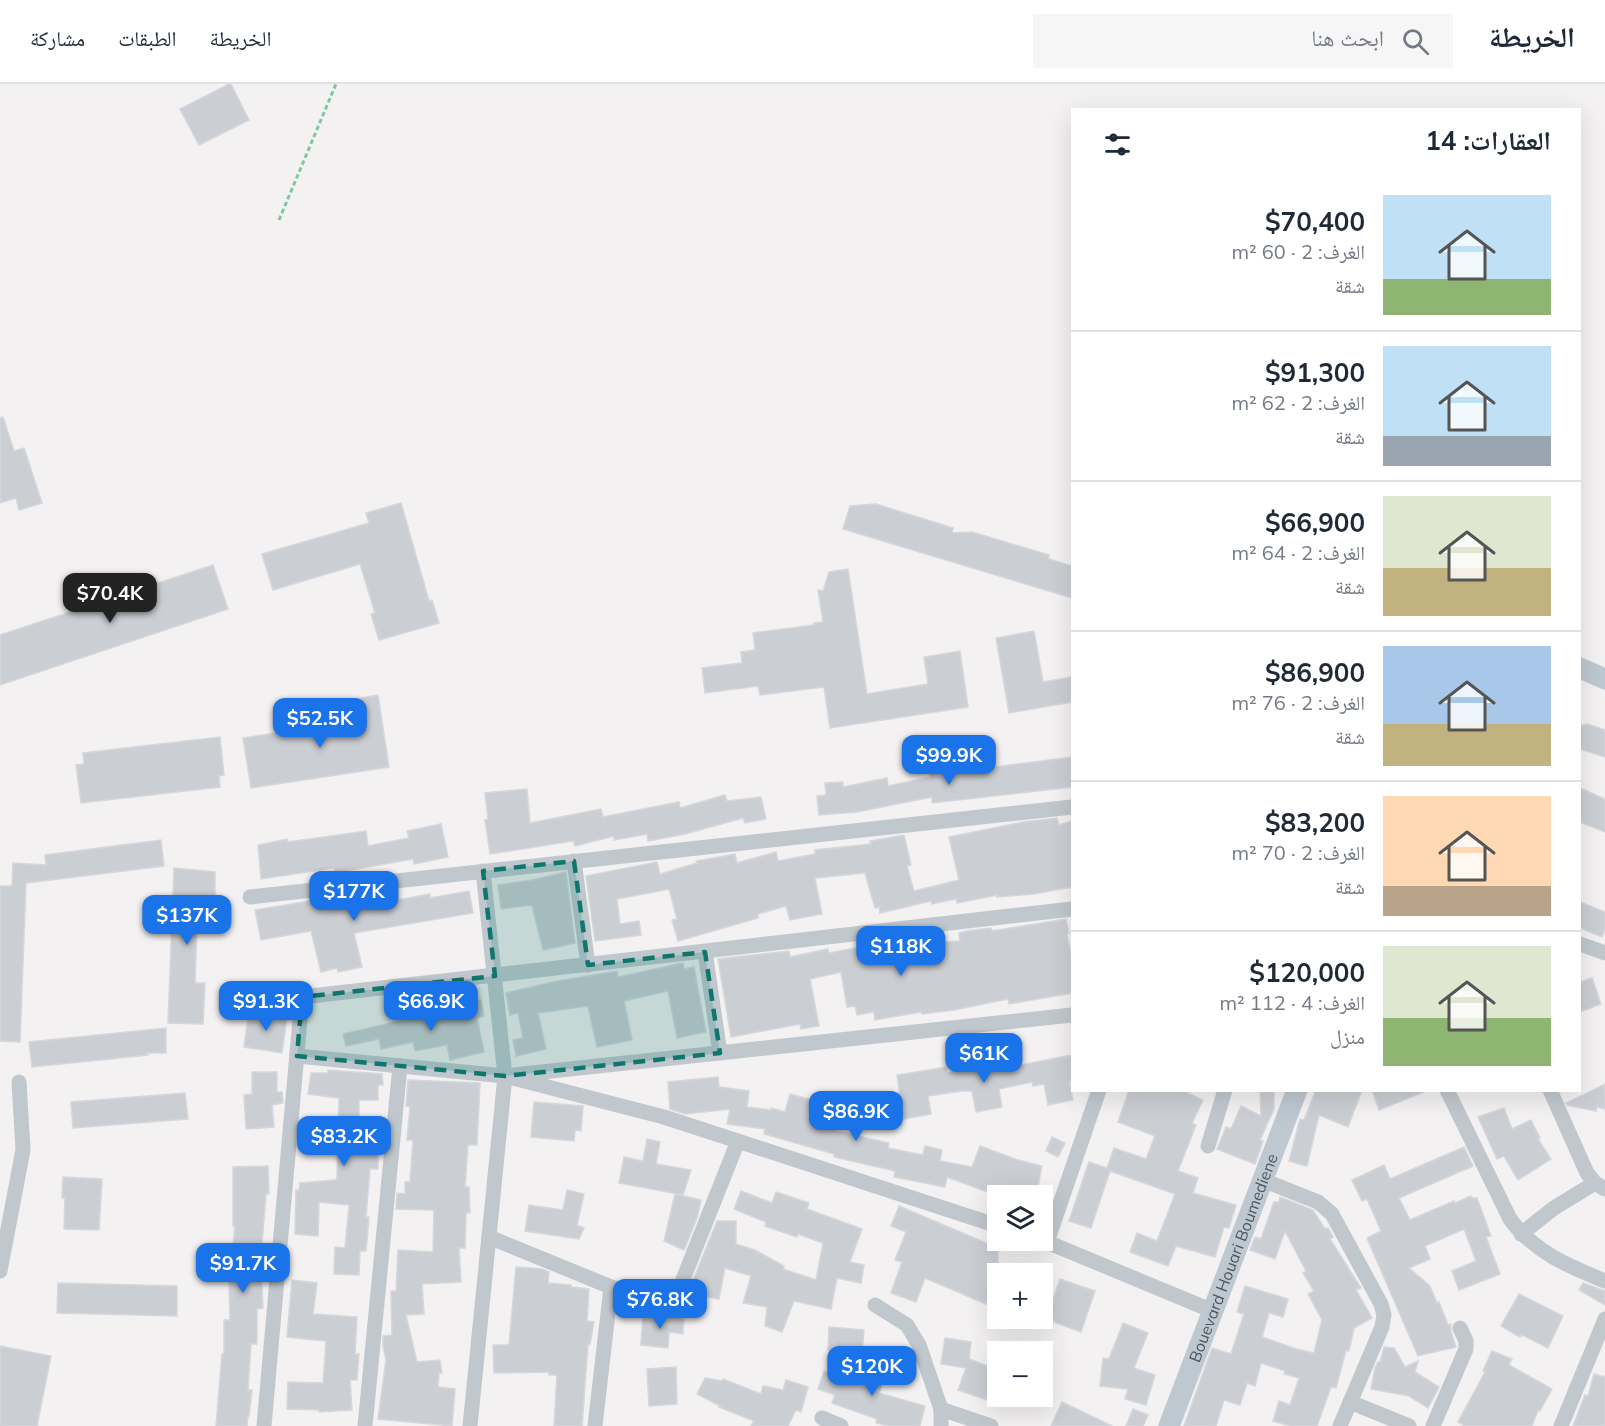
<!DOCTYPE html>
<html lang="ar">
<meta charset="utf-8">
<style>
body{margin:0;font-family:Mulish,"Noto Naskh Arabic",sans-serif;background:#f6f6f7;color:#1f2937;direction:rtl;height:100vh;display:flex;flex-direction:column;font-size:22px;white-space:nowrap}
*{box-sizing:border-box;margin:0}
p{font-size:20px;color:#747a83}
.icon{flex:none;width:33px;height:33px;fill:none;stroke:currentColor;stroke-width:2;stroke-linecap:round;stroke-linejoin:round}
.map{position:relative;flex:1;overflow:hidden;direction:ltr}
.side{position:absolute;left:1071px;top:24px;width:510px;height:984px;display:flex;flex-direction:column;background:#fff;border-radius:0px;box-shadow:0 6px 24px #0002;direction:rtl}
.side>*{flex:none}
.buttons{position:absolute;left:987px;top:1101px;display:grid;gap:12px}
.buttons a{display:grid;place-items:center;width:66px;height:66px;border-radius:0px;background:#fff;box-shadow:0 6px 24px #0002;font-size:30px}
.price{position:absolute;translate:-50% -51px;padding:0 14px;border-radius:12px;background:#1a73e8;color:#fff;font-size:20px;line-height:39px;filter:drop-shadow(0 2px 3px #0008)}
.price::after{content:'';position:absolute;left:50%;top:36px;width:18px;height:14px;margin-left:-9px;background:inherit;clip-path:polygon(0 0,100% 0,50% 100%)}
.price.on{background:#222;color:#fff}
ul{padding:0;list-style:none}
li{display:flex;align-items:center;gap:18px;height:150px;padding:0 30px}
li+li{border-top:2px solid #e0e1e3}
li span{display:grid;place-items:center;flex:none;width:168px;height:120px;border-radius:0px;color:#555}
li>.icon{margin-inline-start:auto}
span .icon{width:72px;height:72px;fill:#fffc;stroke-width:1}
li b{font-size:26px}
h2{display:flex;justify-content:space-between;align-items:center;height:72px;padding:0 30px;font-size:26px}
header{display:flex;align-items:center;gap:36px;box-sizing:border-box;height:84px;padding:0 30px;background:#fff;border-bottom:2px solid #e0e1e3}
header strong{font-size:28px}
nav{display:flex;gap:33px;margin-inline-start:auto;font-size:21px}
.search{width:420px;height:54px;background:#f6f6f7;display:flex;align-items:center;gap:15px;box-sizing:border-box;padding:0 21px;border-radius:0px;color:#747a83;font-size:22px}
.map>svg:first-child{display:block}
.building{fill:#cbced3;stroke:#d5d7dc;stroke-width:1.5}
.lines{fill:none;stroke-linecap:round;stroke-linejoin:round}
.path{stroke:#7cc9a0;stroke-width:3;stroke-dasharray:4.5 3;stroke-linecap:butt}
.street{stroke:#c0c8ce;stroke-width:15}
.secondary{stroke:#bec8d1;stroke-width:21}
.marked{fill:#0f766e;fill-opacity:0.2;stroke:#0f766e;stroke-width:4.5;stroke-dasharray:12 8;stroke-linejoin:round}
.labels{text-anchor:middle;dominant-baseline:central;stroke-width:5;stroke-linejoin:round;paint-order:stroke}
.street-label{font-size:16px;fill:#4a555d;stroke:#fff}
</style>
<header>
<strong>الخريطة</strong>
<div class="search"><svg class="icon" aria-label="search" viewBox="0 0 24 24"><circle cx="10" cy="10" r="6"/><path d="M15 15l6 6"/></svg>ابحث هنا</div>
<nav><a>الخريطة</a><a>الطبقات</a><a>مشاركة</a></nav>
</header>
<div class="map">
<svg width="1605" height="1342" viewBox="0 0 1605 1342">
<rect width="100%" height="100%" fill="#f3f1f1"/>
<!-- building -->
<g class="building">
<polygon points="229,0 231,0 249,36 199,61 180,25"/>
<polygon points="3,333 14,367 24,364 42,419 19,426 16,414 0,419 0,334"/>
<polygon points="401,419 429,517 432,516 439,539 379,556 371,530 375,529 360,480 273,506 262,470 369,439 366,429"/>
<polygon points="876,420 953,444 952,449 972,448 1049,471 1049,475 1072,482 1072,514 843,445 850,422"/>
<polygon points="213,481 228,525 0,601 0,551"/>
<polygon points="848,485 867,610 928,600 924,573 960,567 968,623 830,644 824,603 760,611 758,602 705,609 702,584 742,579 741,568 755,566 753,549 814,541 814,539 823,538 818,506 823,507 829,488"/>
<polygon points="1034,547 1043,598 1072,593 1072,618 1009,629 996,554"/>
<polygon points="378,611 389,683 251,704 243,654 351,637 348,616"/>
<polygon points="1587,640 1605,646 1605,673 1580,665 1580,642"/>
<polygon points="220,653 224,691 219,692 220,703 81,719 76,681 84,680 83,669"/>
<polygon points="1072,673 1072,703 932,719 932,713 857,728 819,731 817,712 826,711 825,699 843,698 843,703 887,694 888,702 930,693 929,687 972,683 972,686"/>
<polygon points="1580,704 1605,715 1605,748 1580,738"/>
<polygon points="527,705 530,739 601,725 603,733 679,718 680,724 725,711 727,717 761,713 766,735 745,739 743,734 685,750 648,757 647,750 614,756 614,752 575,762 573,757 490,770 485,736 488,735 485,709"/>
<polygon points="1057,734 1059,741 1072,737 1072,803 1033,810 997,813 997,811 957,819 956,815 932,820 931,817 880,829 879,823 875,824 865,789 815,794 822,830 790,836 786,822 758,830 758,834 678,857 672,836 677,835 669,805 617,815 620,840 639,837 641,851 595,857 586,792 657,778 660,790 697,779 696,777 735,770 737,779 776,768 778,777 815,770 815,766 871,760 870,757 904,751 911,781 907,782 914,807 959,796 949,753 1023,738"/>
<polygon points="441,740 448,773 414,780 413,775 335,789 334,784 261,795 258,761 287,755 288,758 366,747 368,762 409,754 407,747"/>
<polygon points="161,756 164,782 26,799 20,958 0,957 0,802 12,802 13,779 46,781 45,771"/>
<polygon points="174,784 215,788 215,813 198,812 195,899 205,899 203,940 168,939"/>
<polygon points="566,788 575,859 543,866 532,821 501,825 498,801 532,796"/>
<polygon points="469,807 473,829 354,849 362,883 338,888 337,884 321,888 311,847 261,856 255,826 315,816 316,823 390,809 392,817 430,810 430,814"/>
<polygon points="1580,818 1605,828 1605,845 1602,853 1580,844"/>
<polygon points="1066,835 1069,849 1067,850 1072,876 1072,909 1009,920 1008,915 954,926 922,930 921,928 875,936 874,928 857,931 855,922 847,923 841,888 810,895 819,942 801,945 800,940 731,953 718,875 789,867 790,873 828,865 829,869 904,855 904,860 960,857 959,849 967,847 991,844 992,847"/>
<polygon points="683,879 684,885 694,883 706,948 677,954 668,907 624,917 632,956 597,963 588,922 538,929 546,965 516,972 513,956 523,954 518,929 510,931 506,909 553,898 617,887 618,893"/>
<polygon points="1592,894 1601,920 1580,928 1580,898"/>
<polygon points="481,916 484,932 477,934 484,968 450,976 447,961 415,967 413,958 381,965 379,955 346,962 343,950 446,926 445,924"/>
<polygon points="249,927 287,933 282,969 244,963"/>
<polygon points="166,944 166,969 147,969 148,971 32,983 29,958"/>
<polygon points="1072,971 1072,997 1069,997 1073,1016 1048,1021 1044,1000 1033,1002 1032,998 999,1005 1002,1023 976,1028 972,1007 962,1007 928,1012 931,1030 903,1035 897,991 946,983 947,989 1005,977 1006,984"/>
<polygon points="328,986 382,990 383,1001 378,1001 378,1016 359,1016 359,1058 378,1058 378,1085 370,1085 366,1133 369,1133 366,1167 360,1167 359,1191 334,1190 335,1163 345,1164 349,1121 319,1118 318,1152 295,1150 296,1106 299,1106 300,1099 335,1096 337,1094 339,1014 308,1010 311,989 328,989"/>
<polygon points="252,988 277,988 277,1008 282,1008 283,1019 272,1021 274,1043 246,1045 244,1011 252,1010"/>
<polygon points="718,993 719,1003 749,1007 747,1023 771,1026 771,1024 785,1028 790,1010 812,1016 807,1034 820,1037 819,1043 889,1059 888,1064 923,1071 925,1062 942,1066 940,1077 972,1083 980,1062 1018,1076 1042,1082 1036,1112 998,1112 947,1093 945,1103 894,1093 895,1087 834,1073 834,1070 764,1050 765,1045 727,1040 730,1025 685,1030 670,1025 668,998"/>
<polygon points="408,996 480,999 477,1061 468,1061 465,1103 469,1103 470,1129 466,1129 465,1164 459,1164 461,1198 422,1200 424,1230 406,1231 417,1278 440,1276 442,1289 439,1289 438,1303 455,1305 452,1342 378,1335 386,1276 383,1262 383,1252 392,1251 391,1207 396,1207 398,1166 433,1168 434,1126 396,1125 397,1109 405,1110 405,1098 410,1098 413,1056 407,1056 410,1023 406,1022"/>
<polygon points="1605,1000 1605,1025 1597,1023 1596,1027 1567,1021 1566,1019"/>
<polygon points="1129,1006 1182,1006 1203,1016 1192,1039 1196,1041 1178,1087 1198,1094 1193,1109 1236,1121 1229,1144 1224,1143 1215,1173 1176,1162 1168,1182 1130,1168 1137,1149 1157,1157 1175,1110 1110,1087 1091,1144 1069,1137 1089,1078 1107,1084 1114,1064 1146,1075 1155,1052 1118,1038"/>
<polygon points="1260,1006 1274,1006 1274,1025 1260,1056 1263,1057 1255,1080 1217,1065 1226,1043 1231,1045 1241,1022 1261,1032"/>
<polygon points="1316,1006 1362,1006 1348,1043 1319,1031 1307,1082 1289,1077 1300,1035 1304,1036"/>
<polygon points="1372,1006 1426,1006 1426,1007 1379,1026"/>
<polygon points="185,1009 188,1035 73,1044 71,1018"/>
<polygon points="534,1018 583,1022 581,1047 575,1046 574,1057 531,1053"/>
<polygon points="1504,1024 1512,1045 1531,1036 1540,1054 1538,1055 1551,1075 1518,1096 1504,1072 1497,1075 1478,1033"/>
<polygon points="1052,1053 1065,1059 1058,1073 1046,1067"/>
<polygon points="647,1055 660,1058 656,1080 691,1086 683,1111 619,1099 624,1073 643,1077"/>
<polygon points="1464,1063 1473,1082 1399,1114 1410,1136 1454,1117 1455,1119 1471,1112 1472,1114 1477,1114 1491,1152 1486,1153 1500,1190 1459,1206 1452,1187 1476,1177 1464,1145 1425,1162 1430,1175 1409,1184 1430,1202 1437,1219 1439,1218 1448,1241 1451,1240 1451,1248 1456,1263 1418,1272 1367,1154 1381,1147 1367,1115 1362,1117 1352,1096 1384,1081 1390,1095"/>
<polygon points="268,1082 269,1110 266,1110 262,1160 267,1160 265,1180 261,1179 263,1224 257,1225 257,1260 251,1260 248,1306 252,1306 249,1332 248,1331 247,1342 216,1342 222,1270 224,1270 224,1236 230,1236 229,1198 235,1142 233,1142 233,1083"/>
<polygon points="63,1093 102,1095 99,1146 64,1145 65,1114 62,1114"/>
<polygon points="567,1106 584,1110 577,1141 584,1144 579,1155 525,1147 529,1121 563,1126"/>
<polygon points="741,1107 772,1119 776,1108 809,1119 807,1125 862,1145 850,1178 864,1181 861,1199 837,1194 831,1225 794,1217 782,1248 765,1242 767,1223 743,1219 751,1192 725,1184 719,1215 688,1209 717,1137 736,1137 736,1160 755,1166 784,1182 783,1185 816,1196 823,1159 798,1150 797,1153 765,1142 766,1138 734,1125"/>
<polygon points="675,1110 701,1116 697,1134 684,1166 664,1157"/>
<polygon points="1280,1113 1313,1126 1325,1145 1328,1144 1333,1153 1330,1155 1361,1204 1356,1206 1372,1234 1354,1244 1349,1267 1346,1266 1336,1304 1331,1303 1317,1342 1290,1342 1273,1337 1279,1317 1290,1321 1299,1294 1284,1290 1285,1287 1261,1279 1255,1302 1247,1299 1240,1321 1224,1316 1216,1342 1184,1342 1212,1264 1231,1270 1244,1230 1237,1228 1245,1202 1288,1215 1283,1233 1269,1229 1262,1253 1296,1265 1314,1269 1322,1236 1308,1210 1314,1207 1303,1189 1306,1187 1285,1147 1275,1175 1250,1166 1255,1153 1261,1155 1274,1118 1279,1118"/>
<polygon points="899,1122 998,1164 998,1225 925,1194 916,1218 891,1209 902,1178 895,1176 906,1148 891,1142"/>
<polygon points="516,1183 542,1185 549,1188 548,1199 571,1201 571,1203 589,1205 587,1237 594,1238 590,1260 588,1260 582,1342 554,1342 557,1291 549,1291 549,1288 494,1289 493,1261 509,1261"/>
<polygon points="1060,1195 1095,1207 1081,1248 1046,1235"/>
<polygon points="292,1196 317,1199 313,1230 357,1233 355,1270 359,1270 357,1296 350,1296 352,1326 319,1328 319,1326 287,1325 288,1298 323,1299 326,1257 287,1253"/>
<polygon points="58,1199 177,1202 177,1232 57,1229"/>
<polygon points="1583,1199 1605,1207 1605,1221 1579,1206"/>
<polygon points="1519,1210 1563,1232 1548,1264 1522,1251 1520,1253 1501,1242"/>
<polygon points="643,1230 684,1234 683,1250 669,1248 668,1264 641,1261"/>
<polygon points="1123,1239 1148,1249 1134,1284 1155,1291 1146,1321 1125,1315 1128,1305 1100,1302 1103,1274 1109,1275"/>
<polygon points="829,1243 864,1246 862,1269 828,1266"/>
<polygon points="945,1254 971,1258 969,1275 998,1286 998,1320 958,1306 966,1284 941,1280"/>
<polygon points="0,1262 51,1272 37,1342 0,1342"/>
<polygon points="1384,1263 1394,1264 1405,1283 1418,1277 1415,1288 1439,1303 1428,1324 1409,1312 1371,1305 1375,1284 1378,1278 1380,1278"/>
<polygon points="1492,1267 1512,1275 1509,1281 1552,1305 1540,1327 1538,1326 1532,1342 1465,1342 1458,1338 1485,1288 1483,1287"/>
<polygon points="867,1275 888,1285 879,1309 925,1322 920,1342 888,1342 876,1339 877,1335 832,1319 835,1311 818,1305 824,1287 855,1299"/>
<polygon points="676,1283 677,1320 649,1322 647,1285"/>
<polygon points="1594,1290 1605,1293 1605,1342 1573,1342 1585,1311 1588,1312"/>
<polygon points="705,1294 722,1297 723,1295 761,1310 763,1302 783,1306 786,1296 808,1303 801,1328 796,1326 788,1342 751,1342 754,1337 719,1323 720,1322 697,1310"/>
<polygon points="1062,1318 1112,1342 1051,1342"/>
<polygon points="1133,1325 1148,1331 1143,1342 1126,1342"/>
</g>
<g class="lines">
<!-- path -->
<polyline class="path" points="279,136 336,0"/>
<!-- street -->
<g class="street">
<polyline points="574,777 588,881"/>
<polyline points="250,813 1072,723"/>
<polyline points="1580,860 1605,869"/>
<polyline points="705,868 720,969"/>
<polyline points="297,972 505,992 664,1033 998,1142"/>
<polyline points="514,991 1072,931"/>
<path d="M1447 1006 1510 1135C1534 1168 1568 1182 1605 1197"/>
<polyline points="1550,1006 1587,1089 1595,1099 1605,1105"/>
<polyline points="1208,1062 1225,1006"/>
<polyline points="1263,1096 1318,1118 1332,1130 1381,1220 1384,1231 1382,1243 1340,1342"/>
<polyline points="1521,1150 1554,1124 1595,1099"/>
<polyline points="489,1153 611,1203 674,1218 738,1057"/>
<polyline points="1042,1156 1213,1227"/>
<polyline points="1047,1158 1099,1006"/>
<polyline points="0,1187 23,1066 19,998"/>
<polyline points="875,1221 907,1241 919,1261 941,1325 941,1342"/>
<polyline points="1350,1318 1409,1342"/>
<polyline points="941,1325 991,1342"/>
<polyline points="822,1334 841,1342"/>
<polyline points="264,1342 302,913 1072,825"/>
<polyline points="365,1342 400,982"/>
<polyline points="470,1342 505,992 483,787"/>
<polyline points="595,1342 611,1203"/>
<polyline points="1433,1342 1466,1265 1466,1257 1460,1244"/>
<polyline points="1561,1342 1605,1235"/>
</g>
<!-- secondary -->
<g class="secondary">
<polyline points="1580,584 1605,595"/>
<path id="s1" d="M1169 1342 1297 1006"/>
</g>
</g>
<!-- marked area -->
<path class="marked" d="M574 777 588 881 705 868 720 969 505 992 297 972 302 913 495 892 483 787Z"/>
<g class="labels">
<!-- street labels -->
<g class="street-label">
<text stroke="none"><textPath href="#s1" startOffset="180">Bouevard Houari Boumediene</textPath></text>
</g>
</g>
</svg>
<div class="buttons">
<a><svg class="icon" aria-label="layers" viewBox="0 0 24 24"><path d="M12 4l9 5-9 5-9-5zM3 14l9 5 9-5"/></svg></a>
<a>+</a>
<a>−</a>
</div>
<b class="price on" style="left:110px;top:540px">$70.4K</b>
<b class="price" style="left:320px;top:665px">$52.5K</b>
<b class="price" style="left:949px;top:702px">$99.9K</b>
<b class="price" style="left:354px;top:838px">$177K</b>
<b class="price" style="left:187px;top:862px">$137K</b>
<b class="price" style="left:901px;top:893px">$118K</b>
<b class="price" style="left:266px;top:948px">$91.3K</b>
<b class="price" style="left:431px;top:948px">$66.9K</b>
<b class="price" style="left:984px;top:1000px">$61K</b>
<b class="price" style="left:856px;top:1058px">$86.9K</b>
<b class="price" style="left:344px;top:1083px">$83.2K</b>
<b class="price" style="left:243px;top:1210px">$91.7K</b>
<b class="price" style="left:660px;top:1246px">$76.8K</b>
<b class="price" style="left:872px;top:1313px">$120K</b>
<section class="side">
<h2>العقارات: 14<svg class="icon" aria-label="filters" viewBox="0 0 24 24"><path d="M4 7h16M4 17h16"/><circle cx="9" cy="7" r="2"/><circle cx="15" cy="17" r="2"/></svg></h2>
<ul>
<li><span style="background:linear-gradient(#bfe0f5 70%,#8fb573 0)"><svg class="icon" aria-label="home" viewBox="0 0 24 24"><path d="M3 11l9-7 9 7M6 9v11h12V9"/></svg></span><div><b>$70,400</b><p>الغرف: 2 · 60 m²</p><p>شقة</p></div></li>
<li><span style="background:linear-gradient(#bfe0f5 75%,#9aa5b1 0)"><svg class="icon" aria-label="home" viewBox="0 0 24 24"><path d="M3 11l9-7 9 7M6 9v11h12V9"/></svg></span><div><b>$91,300</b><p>الغرف: 2 · 62 m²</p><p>شقة</p></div></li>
<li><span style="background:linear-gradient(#dfe7d0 60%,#c2b280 0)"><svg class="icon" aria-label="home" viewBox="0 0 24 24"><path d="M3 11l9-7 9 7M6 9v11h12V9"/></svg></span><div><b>$66,900</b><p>الغرف: 2 · 64 m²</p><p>شقة</p></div></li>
<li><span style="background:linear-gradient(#a9c7e8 65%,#c2b280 0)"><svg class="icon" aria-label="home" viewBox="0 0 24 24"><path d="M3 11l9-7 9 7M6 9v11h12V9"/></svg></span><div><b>$86,900</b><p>الغرف: 2 · 76 m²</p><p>شقة</p></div></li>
<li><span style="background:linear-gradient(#ffd9b3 75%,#b9a48a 0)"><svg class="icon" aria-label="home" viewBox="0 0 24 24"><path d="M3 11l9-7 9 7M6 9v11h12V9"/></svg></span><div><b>$83,200</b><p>الغرف: 2 · 70 m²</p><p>شقة</p></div></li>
<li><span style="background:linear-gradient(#dfe7d0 60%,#8fb573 0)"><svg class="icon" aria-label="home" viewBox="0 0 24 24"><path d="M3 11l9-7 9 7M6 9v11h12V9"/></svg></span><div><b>$120,000</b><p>الغرف: 4 · 112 m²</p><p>منزل</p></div></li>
</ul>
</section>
</div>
